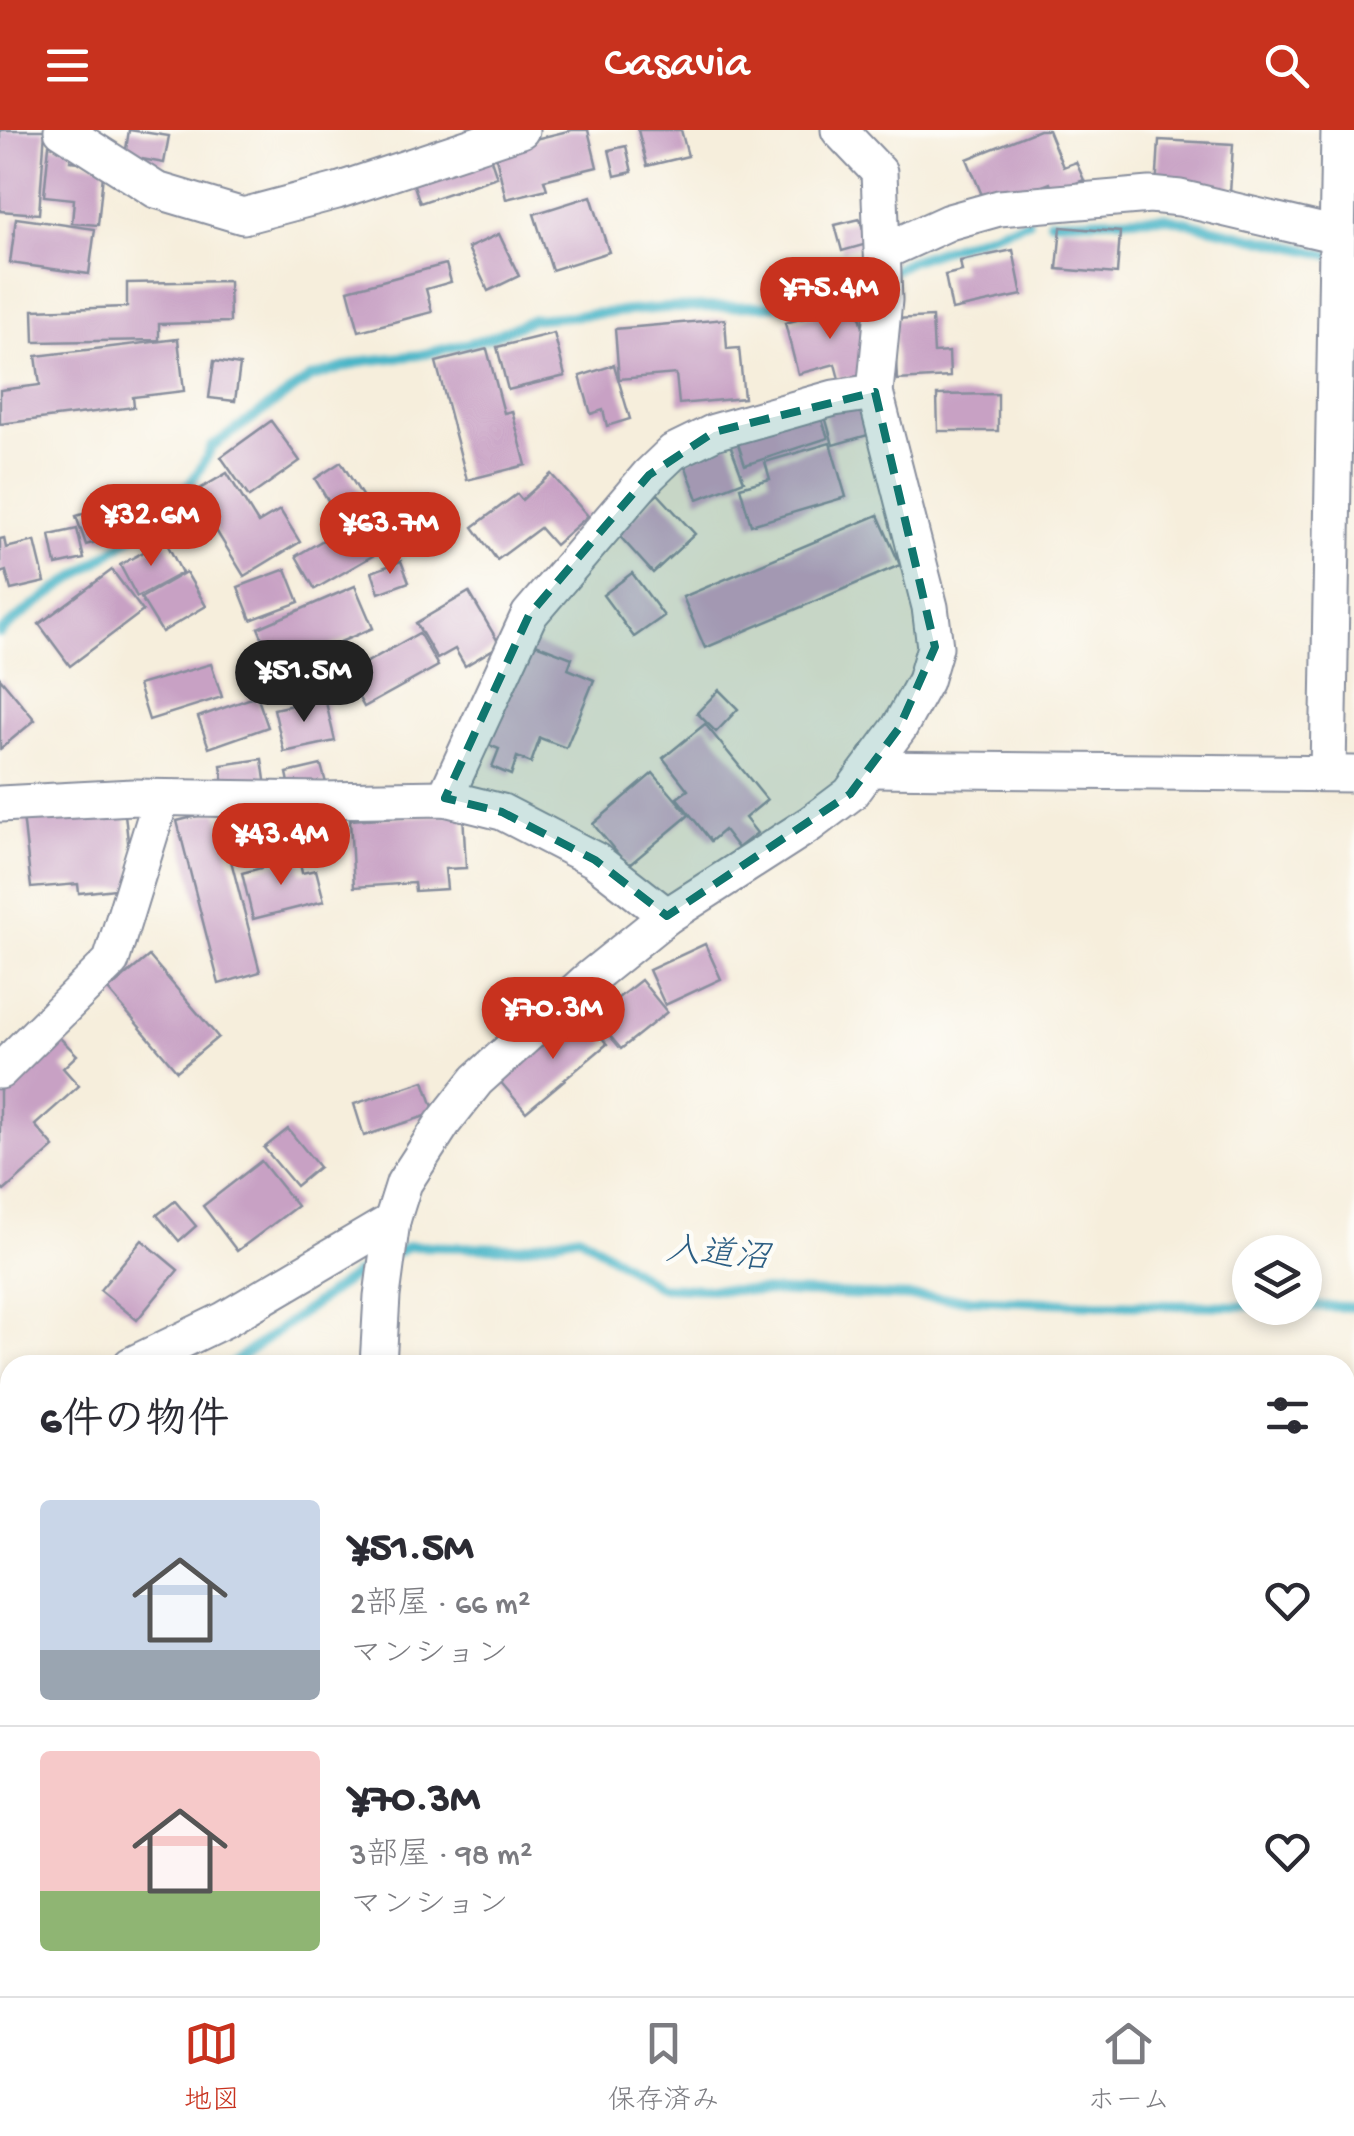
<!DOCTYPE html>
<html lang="ja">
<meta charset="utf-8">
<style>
body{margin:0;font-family:"Gochi Hand","Klee One",sans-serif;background:#f2f2f3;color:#2b2b33;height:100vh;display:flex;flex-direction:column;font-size:38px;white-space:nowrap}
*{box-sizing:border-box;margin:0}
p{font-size:32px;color:#7c7c81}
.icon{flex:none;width:55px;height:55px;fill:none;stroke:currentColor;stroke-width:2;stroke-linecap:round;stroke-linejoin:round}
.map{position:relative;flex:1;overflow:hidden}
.drawer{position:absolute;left:0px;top:1225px;width:1355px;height:642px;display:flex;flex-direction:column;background:#fff;border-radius:30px 30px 0 0;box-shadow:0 5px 15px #0003}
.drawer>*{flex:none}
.buttons{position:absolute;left:1232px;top:1105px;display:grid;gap:20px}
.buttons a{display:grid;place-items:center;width:90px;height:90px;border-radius:50%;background:#fff;box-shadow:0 5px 15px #0003;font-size:50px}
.price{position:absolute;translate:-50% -85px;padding:0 22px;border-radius:35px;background:#c8321e;color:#fff;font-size:32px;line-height:65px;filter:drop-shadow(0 2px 5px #0008)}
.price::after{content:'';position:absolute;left:50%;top:60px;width:30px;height:22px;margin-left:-15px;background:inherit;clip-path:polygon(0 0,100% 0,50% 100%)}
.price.selected{background:#222;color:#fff}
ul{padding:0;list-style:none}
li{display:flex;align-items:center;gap:30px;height:250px;padding:0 40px}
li+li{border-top:2px solid #e1e1e2}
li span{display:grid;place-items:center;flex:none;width:280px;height:200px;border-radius:10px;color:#555}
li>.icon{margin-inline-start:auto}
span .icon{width:120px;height:120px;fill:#fffc;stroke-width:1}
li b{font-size:42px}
h2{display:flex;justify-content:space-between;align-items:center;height:120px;padding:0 40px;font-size:42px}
header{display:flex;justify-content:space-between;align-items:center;height:130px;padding:0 40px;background:#c8321e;color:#fff;font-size:45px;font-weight:600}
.menu{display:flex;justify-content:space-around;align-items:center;height:140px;border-top:2px solid #e1e1e2;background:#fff;font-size:28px;color:#7c7c81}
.menu a{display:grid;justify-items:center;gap:5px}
.menu .selected{color:#c8321e}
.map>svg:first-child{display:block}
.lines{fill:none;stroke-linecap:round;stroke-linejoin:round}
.stream{stroke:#4bb6c8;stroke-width:10}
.building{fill:#c8a1c4}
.minor-casing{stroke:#888e9d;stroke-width:39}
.minor{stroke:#fff;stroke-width:35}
.marked{fill:#0f766e;fill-opacity:0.2;stroke:#0f766e;stroke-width:8;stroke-dasharray:20 12;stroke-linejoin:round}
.labels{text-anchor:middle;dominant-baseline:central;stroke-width:9;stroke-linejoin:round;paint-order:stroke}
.water-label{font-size:35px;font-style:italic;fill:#2c5e83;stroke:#fdfcf7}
</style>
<header><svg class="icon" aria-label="menu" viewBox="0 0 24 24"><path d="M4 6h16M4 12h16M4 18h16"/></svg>Casavia<svg class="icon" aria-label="search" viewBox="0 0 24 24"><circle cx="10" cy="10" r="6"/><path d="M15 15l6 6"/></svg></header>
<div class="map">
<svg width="1354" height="1866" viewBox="0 0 1354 1866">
<rect width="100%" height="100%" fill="#fdfcf7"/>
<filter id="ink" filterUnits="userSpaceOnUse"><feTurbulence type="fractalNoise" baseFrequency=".01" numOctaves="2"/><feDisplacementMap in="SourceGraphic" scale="20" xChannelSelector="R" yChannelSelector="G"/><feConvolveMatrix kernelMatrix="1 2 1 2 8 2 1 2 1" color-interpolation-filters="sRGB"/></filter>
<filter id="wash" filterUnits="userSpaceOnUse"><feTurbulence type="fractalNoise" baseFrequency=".0048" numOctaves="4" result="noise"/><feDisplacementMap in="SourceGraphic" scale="40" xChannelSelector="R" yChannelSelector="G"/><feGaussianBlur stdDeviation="2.25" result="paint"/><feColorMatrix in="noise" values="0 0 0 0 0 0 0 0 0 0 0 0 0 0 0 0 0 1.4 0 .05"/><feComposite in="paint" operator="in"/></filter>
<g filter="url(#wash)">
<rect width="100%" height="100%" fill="#f6eedc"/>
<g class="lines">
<!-- stream -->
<g class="stream">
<polyline points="1050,91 1164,87 1329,125"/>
<polyline points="890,142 910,131 1028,91"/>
<path d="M0 503C57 450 186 390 211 317L310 248 364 231 419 225 489 208 533 189 665 178 804 175 875 150"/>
<polyline points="396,1123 409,1116 518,1118 579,1105 659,1157 1095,1174 1250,1176"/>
<polyline points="1305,1176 1354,1177"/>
<polyline points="230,1235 356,1144 376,1133"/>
<polyline points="0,1465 10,1455"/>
</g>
</g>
<g id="blocks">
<!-- building -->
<g class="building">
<polygon points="0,0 45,0 39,84 0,81"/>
<polygon points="129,0 169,6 164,33 125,26"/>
<polygon points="572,0 588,0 597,37 544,50 547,59 506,69 494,19"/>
<polygon points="638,0 681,0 688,26 647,36"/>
<polygon points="1039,0 1048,0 1063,37 1076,32 1084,50 1054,62 1050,53 1011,68 984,70 967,29"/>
<polygon points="1159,10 1233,14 1230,64 1156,60"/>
<polygon points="49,15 72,17 70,31 104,34 98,95 72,93 74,69 44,66"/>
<polygon points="486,15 497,47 420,73 409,41"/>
<polygon points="626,16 632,42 615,46 609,20"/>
<polygon points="591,66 609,122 552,140 534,84"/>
<polygon points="16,88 95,99 89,144 10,133"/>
<polygon points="860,89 867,114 842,121 835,95"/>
<polygon points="1061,97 1120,102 1117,144 1057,139"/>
<polygon points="499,104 519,146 488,161 468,118"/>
<polygon points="1013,120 1022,165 952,180 945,145 962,141 960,131"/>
<polygon points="446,134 451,152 426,159 432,182 359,201 348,160"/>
<polygon points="229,151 230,192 159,194 159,210 34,212 33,180 127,177 127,153"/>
<polygon points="862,173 865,184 860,186 865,205 863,248 850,253 848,247 839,249 835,234 798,244 785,193"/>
<polygon points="932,187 934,223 949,222 950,247 897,250 894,189"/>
<polygon points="725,189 727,219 739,218 744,268 679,274 676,244 619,249 615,199"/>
<polygon points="554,203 565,246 508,260 497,217"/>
<polygon points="178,209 184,261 133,267 134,277 0,294 0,260 40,255 36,226"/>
<polygon points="487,219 504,283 512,281 526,335 467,350 436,232"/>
<polygon points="214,231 240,235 235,271 209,268"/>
<polygon points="614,235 630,289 607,296 603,280 591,284 580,246"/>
<polygon points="998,264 998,301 938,301 937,265"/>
<polygon points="858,269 868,305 833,315 823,279"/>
<polygon points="817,275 828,308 745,335 734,302"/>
<polygon points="271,291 300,331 249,367 221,327"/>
<polygon points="729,312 744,351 698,369 683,330"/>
<polygon points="830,313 846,367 751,395 740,357 770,349 765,332"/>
<polygon points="341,332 366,372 339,389 315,349"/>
<polygon points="227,343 258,393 280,380 300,412 244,446 193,363"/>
<polygon points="551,344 588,386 555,415 540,398 497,430 473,397 517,364 522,370"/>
<polygon points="658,364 695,404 653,443 616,402"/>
<polygon points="128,370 137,400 86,415 76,386"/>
<polygon points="380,377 400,410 315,459 296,426"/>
<polygon points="878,385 900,435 705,518 683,467"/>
<polygon points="77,399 84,429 56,435 50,405"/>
<polygon points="4,408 6,418 35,411 45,452 11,460 6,441 0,443 0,409"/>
<polygon points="165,410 182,443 137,467 120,435"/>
<polygon points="401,431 409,452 379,463 372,442"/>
<polygon points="286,439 299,472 251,490 238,457"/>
<polygon points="112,440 143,481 70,536 39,494"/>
<polygon points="186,442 206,476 162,502 141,468"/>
<polygon points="632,443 664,486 634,507 603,465"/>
<polygon points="355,456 373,498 305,527 307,532 278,544 258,498"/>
<polygon points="469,462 500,515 465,536 455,519 437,529 416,493"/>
<polygon points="419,503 438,536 364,577 346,544"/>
<polygon points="525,510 572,528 568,539 594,550 566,618 540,608 531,633 517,627 511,645 492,637 499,619 484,613"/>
<polygon points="211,534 222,567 149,590 138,555"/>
<polygon points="0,548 35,590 0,619"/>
<polygon points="719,560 738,579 716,602 697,583"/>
<polygon points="257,566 268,597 209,618 198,587"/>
<polygon points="325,568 335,611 284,622 274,579"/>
<polygon points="705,594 767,670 745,688 757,703 738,718 724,700 711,711 677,668 688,660 663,628"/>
<polygon points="262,629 266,657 225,663 221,635"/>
<polygon points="321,635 326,653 291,662 287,643"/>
<polygon points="653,643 689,685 628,736 593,694"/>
<polygon points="124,675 133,757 79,763 78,754 31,758 23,685"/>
<polygon points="218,681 260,842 219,854 177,691"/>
<polygon points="463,683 466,738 445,739 447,759 415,761 414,753 354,757 350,690"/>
<polygon points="299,728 302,743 316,740 324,771 253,789 242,743"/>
<polygon points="705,814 721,849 665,875 649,840"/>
<polygon points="149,826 218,907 177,941 108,860"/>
<polygon points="641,850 667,882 621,919 594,887"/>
<polygon points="580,882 607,914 526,982 499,950"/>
<polygon points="59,907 77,925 63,938 79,956 35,995 54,1017 4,1061 0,1057 0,961"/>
<polygon points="424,951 435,983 364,1006 354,974"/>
<polygon points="288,999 319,1037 296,1056 264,1018"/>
<polygon points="261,1031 297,1076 237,1121 203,1076"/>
<polygon points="175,1071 196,1096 179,1111 157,1085"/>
<polygon points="142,1110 178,1140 137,1190 100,1160"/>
</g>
</g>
</g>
<g filter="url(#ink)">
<use href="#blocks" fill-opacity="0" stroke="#888e9d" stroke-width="2.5"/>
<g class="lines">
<defs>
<g id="minor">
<polyline points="62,0 156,60 243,86 337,61 521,0"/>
<polyline points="883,122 949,92 999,78 1150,65 1180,68 1337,105"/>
<polyline points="871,639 1354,644"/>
<polyline points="1328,643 1339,0"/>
<polyline points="445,668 529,485 649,345 673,322 714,302 834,268 875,262"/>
<polyline points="0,674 133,667 322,670 445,668 502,682 595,730 667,786"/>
<polyline points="0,941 111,831 161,669"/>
<polyline points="131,1235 224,1190 392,1091"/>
<polyline points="378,1235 382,1166 392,1091 404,1053 443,993 477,950 590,848 667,786 810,694 850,664 899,598 925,551 935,517 930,477 875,262 884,170 879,42 839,0"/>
<polyline points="0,1290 10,1286"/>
<polyline points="485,1858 485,1866"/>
<polyline points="160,1866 193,1858"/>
</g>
</defs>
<!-- minor casing -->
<use href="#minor" class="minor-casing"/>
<!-- minor -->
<use href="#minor" class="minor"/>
</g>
</g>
<!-- marked area -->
<path class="marked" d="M875 262 935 517 899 598 850 664 667 786 595 730 502 682 445 668 529 485 649 345 714 302Z"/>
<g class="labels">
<!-- water labels -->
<g class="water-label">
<text transform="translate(717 1127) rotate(5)">入道沼</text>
</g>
</g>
</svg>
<div class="buttons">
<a><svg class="icon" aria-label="layers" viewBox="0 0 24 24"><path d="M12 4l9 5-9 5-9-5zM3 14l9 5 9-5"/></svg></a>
</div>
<b class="price" style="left:830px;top:212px">¥75.4M</b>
<b class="price" style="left:151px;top:439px">¥32.6M</b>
<b class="price" style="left:390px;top:447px">¥63.7M</b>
<b class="price selected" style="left:304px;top:595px">¥51.5M</b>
<b class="price" style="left:281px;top:758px">¥43.4M</b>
<b class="price" style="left:553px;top:932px">¥70.3M</b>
<section class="drawer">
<h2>6件の物件<svg class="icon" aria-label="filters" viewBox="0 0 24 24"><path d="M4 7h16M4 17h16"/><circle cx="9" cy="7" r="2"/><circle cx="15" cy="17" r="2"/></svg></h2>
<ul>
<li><span style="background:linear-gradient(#c9d6e8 75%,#9aa5b1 0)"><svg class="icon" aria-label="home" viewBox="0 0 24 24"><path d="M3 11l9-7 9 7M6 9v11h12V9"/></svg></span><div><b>¥51.5M</b><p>2部屋 · 66 m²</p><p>マンション</p></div><svg class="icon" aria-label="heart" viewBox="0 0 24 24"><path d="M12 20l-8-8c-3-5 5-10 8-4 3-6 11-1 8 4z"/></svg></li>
<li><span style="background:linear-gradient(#f6c9c9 70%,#8fb573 0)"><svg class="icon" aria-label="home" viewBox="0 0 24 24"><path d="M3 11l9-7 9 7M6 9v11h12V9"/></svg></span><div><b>¥70.3M</b><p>3部屋 · 98 m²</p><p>マンション</p></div><svg class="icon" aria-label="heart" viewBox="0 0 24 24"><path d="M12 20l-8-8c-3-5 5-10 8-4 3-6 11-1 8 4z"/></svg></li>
</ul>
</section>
</div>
<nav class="menu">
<a class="selected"><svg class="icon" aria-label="map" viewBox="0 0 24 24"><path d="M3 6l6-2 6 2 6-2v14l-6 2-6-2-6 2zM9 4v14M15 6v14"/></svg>地図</a>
<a><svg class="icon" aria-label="saved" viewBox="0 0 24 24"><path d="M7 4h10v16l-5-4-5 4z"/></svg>保存済み</a>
<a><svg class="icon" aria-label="home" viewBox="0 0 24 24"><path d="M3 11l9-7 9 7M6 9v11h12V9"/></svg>ホーム</a>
</nav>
